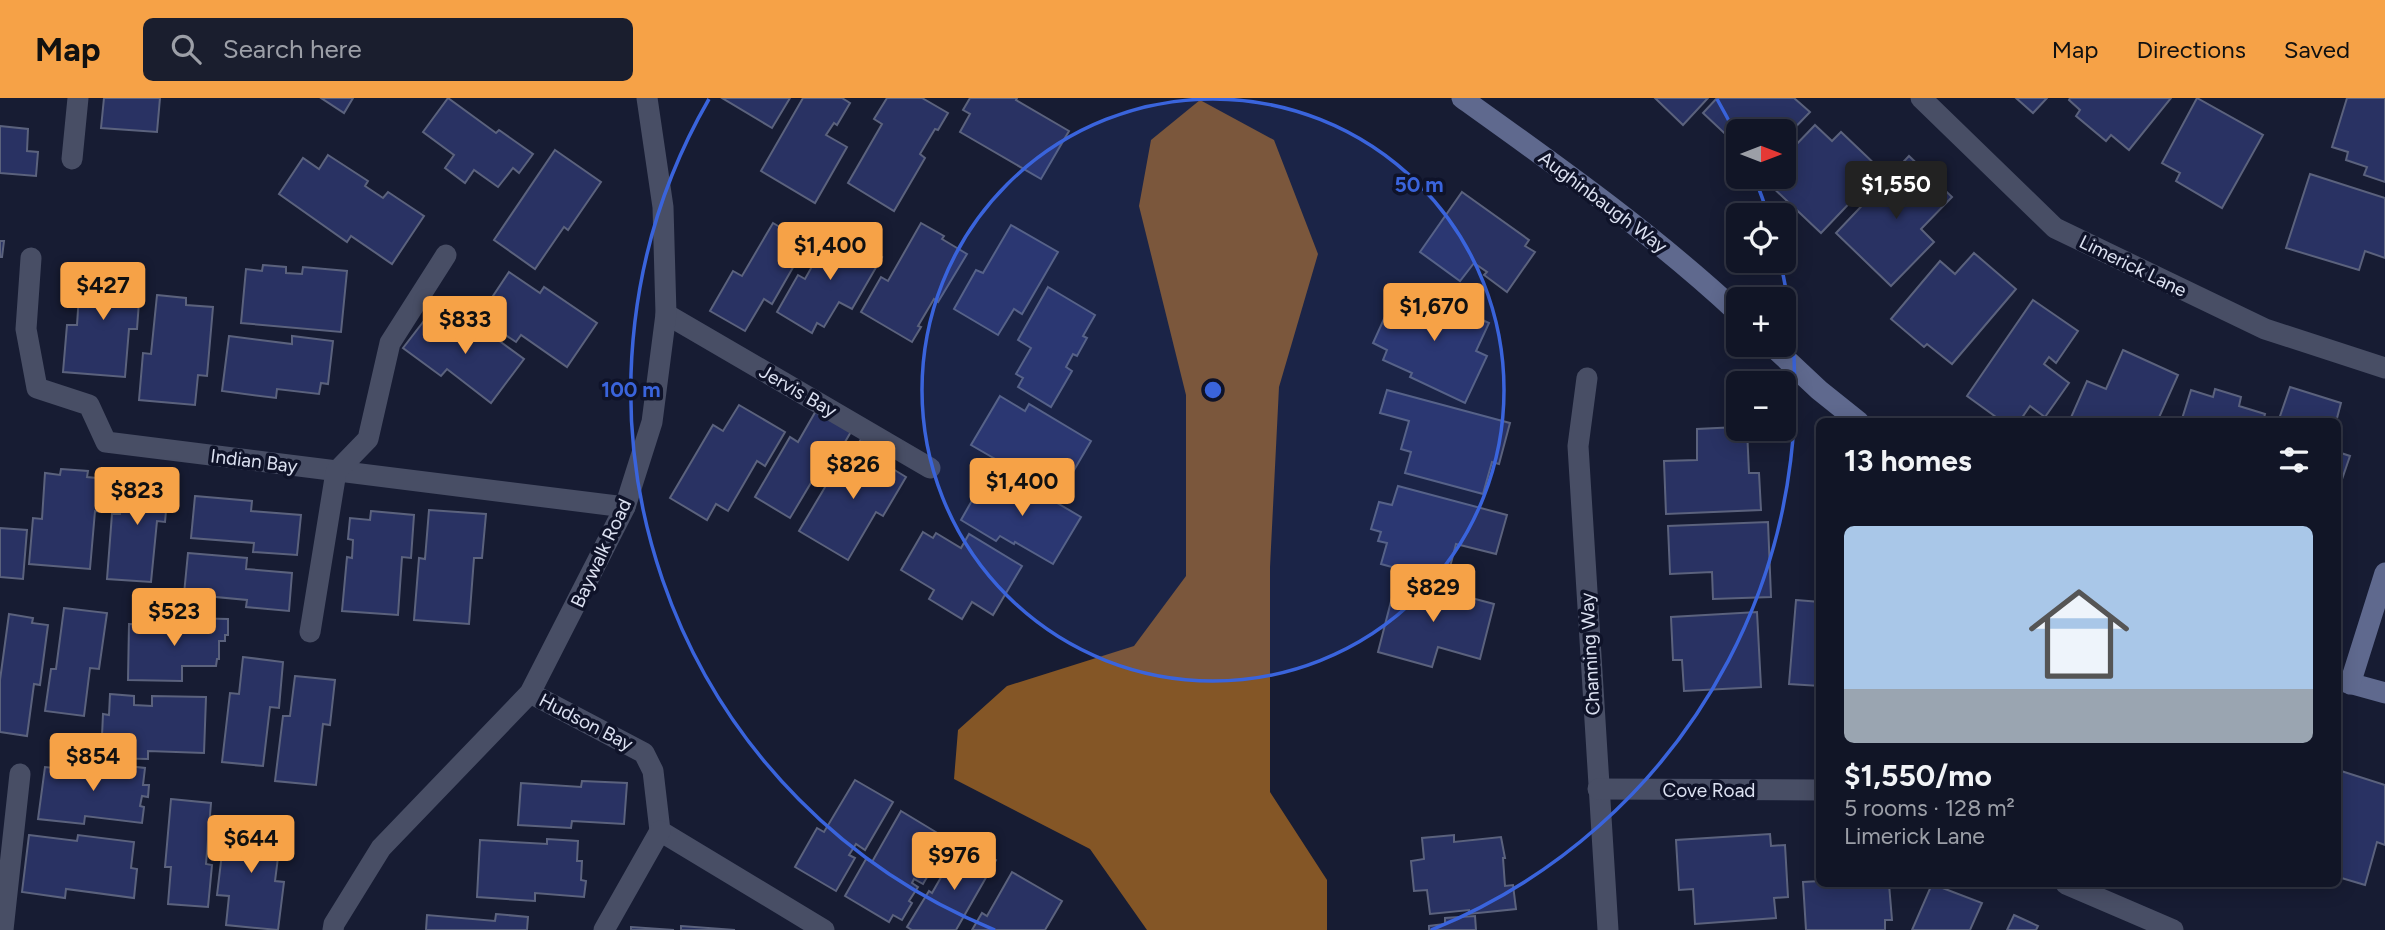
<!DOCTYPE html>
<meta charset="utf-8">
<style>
body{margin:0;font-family:Figtree,sans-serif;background:#1a1e2e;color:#f1f3f6;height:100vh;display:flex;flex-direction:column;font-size:26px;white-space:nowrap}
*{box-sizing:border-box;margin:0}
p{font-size:23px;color:#9c9fa7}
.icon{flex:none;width:38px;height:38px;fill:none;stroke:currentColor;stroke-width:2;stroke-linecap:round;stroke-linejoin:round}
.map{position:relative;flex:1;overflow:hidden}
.side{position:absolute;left:1816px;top:320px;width:525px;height:469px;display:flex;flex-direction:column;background:#111526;border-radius:10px;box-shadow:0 4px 18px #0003,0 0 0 2px #303443}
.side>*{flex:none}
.needle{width:46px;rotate:90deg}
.controls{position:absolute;left:1726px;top:21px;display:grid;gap:14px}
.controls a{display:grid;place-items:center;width:70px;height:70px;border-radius:10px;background:#111526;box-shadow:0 4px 18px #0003,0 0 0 2px #303443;font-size:35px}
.price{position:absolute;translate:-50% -60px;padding:0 16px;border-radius:7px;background:#f6a247;color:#111;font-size:23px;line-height:46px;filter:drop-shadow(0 2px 4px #0008)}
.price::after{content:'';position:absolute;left:50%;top:42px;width:21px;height:16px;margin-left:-10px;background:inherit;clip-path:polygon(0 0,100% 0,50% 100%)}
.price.active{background:#222;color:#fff}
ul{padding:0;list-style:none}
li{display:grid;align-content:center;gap:14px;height:371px;padding:0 28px}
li+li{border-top:2px solid #303443}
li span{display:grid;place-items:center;height:217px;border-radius:10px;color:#555}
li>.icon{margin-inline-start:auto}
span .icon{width:126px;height:126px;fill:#fffc;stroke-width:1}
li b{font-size:30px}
h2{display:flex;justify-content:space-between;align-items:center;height:84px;padding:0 28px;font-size:30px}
header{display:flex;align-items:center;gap:42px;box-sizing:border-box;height:98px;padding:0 35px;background:#f6a247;color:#111}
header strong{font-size:33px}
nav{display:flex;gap:38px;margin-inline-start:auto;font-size:24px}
.search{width:490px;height:63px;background:#1a1e2e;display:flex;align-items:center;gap:18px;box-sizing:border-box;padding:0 24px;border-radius:10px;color:#9c9fa7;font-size:26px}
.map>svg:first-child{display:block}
.water{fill:#845626}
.building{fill:#293263;stroke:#5b627d;stroke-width:2}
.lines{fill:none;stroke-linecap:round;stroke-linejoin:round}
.street{stroke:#484e65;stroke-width:21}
.secondary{stroke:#5f698e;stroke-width:21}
.ring{fill:none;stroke:#3a64dc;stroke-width:3.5}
.labels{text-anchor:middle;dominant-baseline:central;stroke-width:7;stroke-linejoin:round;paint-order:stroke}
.street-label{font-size:19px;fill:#dce1f1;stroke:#0f1329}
.centre{fill:#3a64dc;stroke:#0f1329;stroke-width:3.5}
.ring-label{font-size:21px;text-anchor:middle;font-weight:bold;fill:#3a64dc;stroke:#0f1329;stroke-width:7;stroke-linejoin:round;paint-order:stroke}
</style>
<header>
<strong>Map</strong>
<div class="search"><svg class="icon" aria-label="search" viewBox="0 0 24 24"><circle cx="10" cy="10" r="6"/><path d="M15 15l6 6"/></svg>Search here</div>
<nav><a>Map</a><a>Directions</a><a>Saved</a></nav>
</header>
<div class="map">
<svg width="2385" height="832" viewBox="0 0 2385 832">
<rect width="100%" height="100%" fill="#171c33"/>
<!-- water -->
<polygon class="water" points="1200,2 1274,42 1318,156 1279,289 1270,469 1270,694 1327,782 1327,832 1147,832 1090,751 954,681 958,632 1007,588 1134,548 1186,478 1186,297 1139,108 1151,42"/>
<!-- building -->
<g class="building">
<polygon points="104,0 160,0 157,34 101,30"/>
<polygon points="321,0 353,0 344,15"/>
<polygon points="448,0 496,35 499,32 533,56 519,75 513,70 498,89 474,72 465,85 445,70 454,57 423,34"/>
<polygon points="722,0 790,0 772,30"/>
<polygon points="803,0 842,0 850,5 837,27 834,25 826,37 847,49 815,105 761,73"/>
<polygon points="887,0 922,0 948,15 938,32 935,31 920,56 925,60 894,113 848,85 882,26 874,21"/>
<polygon points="970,0 1017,0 1016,2 1069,33 1041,81 960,34 970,16 963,12"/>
<polygon points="1655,0 1708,0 1683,27"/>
<polygon points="1717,0 1794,0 1810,14 1783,42 1783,33 1738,33 1738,48 1703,15"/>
<polygon points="2016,0 2047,0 2033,15"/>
<polygon points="2070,0 2171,0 2129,52 2111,37 2106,43 2076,18 2080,12 2069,2"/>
<polygon points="2197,0 2263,37 2222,110 2176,83 2180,75 2162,65"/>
<polygon points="2347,0 2385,0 2385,84 2364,77 2367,69 2346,62 2348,54 2332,49"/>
<polygon points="1815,27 1832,43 1841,34 1881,72 1821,135 1768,85 1773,79 1783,79 1783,68 1795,56 1791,52"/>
<polygon points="0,28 28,31 27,53 38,54 36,78 0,75"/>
<polygon points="555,52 601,84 568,132 564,129 535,171 494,142"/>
<polygon points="328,57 368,83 365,88 383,100 388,94 424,118 392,166 351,138 347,144 279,96 303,60 319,71"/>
<polygon points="1909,58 1952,99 1921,131 1934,144 1891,188 1836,135"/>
<polygon points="2310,76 2385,100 2385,160 2365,153 2359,172 2286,150"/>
<polygon points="1462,94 1529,142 1525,148 1535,154 1507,194 1484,177 1487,174 1474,165 1460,183 1420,154"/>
<polygon points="773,125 807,145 772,206 764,201 745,233 710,213 733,173 742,178"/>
<polygon points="921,125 944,138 942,141 967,156 938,204 934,201 918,228 921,229 912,244 861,214 881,179 888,183"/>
<polygon points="1011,127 1058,154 1022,216 1014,211 998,237 954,211 976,172 983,175"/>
<polygon points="833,131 882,159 852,211 839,204 824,229 817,225 812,235 777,214 798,177 805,181"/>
<polygon points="0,143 4,143 2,159 0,159"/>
<polygon points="1974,155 2016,191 1952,266 1927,246 1924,249 1891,221 1940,163 1955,176"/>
<polygon points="81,167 112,170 111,174 141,176 137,231 129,231 125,279 63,274 67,227 77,227"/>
<polygon points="263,167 286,169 286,175 302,176 303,169 347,173 341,234 241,225 246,171 262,173"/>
<polygon points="509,174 540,195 544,189 597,225 567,269 521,237 516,244 479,219"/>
<polygon points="1048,189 1095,217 1083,238 1087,240 1077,258 1073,256 1066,269 1072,273 1051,309 1018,289 1023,280 1016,276 1031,250 1018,242"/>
<polygon points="1413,189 1489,225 1476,253 1487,258 1465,305 1410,279 1412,275 1383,262 1387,252 1373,245 1393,201 1405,207"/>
<polygon points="157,197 186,200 186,207 213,209 207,278 198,277 195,307 139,302 143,255 151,256"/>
<polygon points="2033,202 2078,233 2056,265 2049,259 2044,266 2069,285 2045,319 2030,308 2019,324 2003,324 1967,298"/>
<polygon points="427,219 437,227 441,220 469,241 479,228 524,261 491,305 447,271 441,278 403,250"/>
<polygon points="229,238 292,246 292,238 333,243 328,286 321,285 319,296 277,291 276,300 222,293"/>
<polygon points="2123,252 2178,277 2157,324 2069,324 2087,283 2106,291"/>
<polygon points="2290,289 2341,305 2336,324 2278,324"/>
<polygon points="2215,291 2241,299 2239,308 2265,316 2263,324 2181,324 2191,292 2213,299"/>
<polygon points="1387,292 1510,325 1499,366 1492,364 1483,396 1405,375 1411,354 1401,351 1409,323 1380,315"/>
<polygon points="1000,298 1025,313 1029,306 1091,343 1063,391 1051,384 1047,391 971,347"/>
<polygon points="739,307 785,334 765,368 757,363 728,413 716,406 707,422 670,400 713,327 723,333"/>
<polygon points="817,311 852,332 828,373 821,368 790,420 755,399 790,339 798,344"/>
<polygon points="1738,329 1747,331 1749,375 1759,375 1761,412 1666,416 1664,363 1697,362 1697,331"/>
<polygon points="861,341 881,352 878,356 890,364 888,368 906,379 883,418 876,414 848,462 799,433 831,379 837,382"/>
<polygon points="2338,354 2350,358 2339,390 2338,390"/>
<polygon points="61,371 88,373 87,379 107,381 104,414 95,413 90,471 29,466 33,420 42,421 45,375 60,377"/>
<polygon points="123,375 169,379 165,424 157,423 151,484 107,481 112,416 120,416"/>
<polygon points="1002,379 1032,397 1035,392 1081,419 1053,466 1015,444 1014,446 1000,438 996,443 961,422 983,383 996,389"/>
<polygon points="1398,388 1507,417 1496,456 1456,446 1446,484 1381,466 1387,445 1378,443 1381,434 1371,431 1379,404 1392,407"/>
<polygon points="195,398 252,403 251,413 301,417 297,457 253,454 254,445 191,440"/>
<polygon points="429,412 486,416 482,460 474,460 469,526 414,522 419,460 425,461"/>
<polygon points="371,413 414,417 411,460 402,459 398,517 342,513 347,459 352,460 353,442 348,441 350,420 370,422"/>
<polygon points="1768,424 1771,499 1713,501 1712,474 1670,476 1668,428"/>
<polygon points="0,430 27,432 23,481 0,479"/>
<polygon points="923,434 933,440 936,435 961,450 969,436 1022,468 993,517 972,504 962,521 929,501 934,492 901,472"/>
<polygon points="188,455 247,460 246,471 292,475 289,513 246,509 247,502 184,496"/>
<polygon points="1397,480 1494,506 1480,561 1438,549 1432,569 1378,554"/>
<polygon points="1796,502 1820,504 1820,588 1789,586"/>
<polygon points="64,510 107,515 99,571 90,570 84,618 45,613 51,571 56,571"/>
<polygon points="1757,514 1761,589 1684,593 1682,562 1673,562 1671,519"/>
<polygon points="9,516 33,520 32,525 48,527 40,587 34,586 27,638 0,634 0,582"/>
<polygon points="185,520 228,521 228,537 225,537 225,543 219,543 219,561 217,561 216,568 182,568 182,583 128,582 129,526 185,527"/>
<polygon points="243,559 283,564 279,610 270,609 263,668 222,664 230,595 239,596"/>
<polygon points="295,578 335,582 330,627 323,626 316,687 275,683 283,618 290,618"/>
<polygon points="110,596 134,598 134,607 152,608 152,598 206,599 204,655 148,653 148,661 101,660 103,616 109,617"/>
<polygon points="75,662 145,670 143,687 149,687 148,699 142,698 140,708 144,709 142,725 85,718 84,726 38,721 45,669 74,672"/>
<polygon points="2338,672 2385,687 2385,747 2377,744 2365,787 2338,779"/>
<polygon points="855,682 893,704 865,752 856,746 849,757 855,760 836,793 795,769 817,730 824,734"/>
<polygon points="582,683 627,685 624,726 572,723 571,730 518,727 521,685 581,689"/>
<polygon points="171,701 211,705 206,766 212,767 208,809 168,806 171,769 165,769"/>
<polygon points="901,713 949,742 923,786 914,781 912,785 918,789 909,803 912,805 902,822 893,817 889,824 845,798 866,761 872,764"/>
<polygon points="226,722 282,728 275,783 284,784 278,832 226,827 229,798 217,797"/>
<polygon points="1770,736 1771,748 1785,747 1788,799 1774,800 1776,820 1695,826 1693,791 1679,792 1676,742"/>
<polygon points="29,737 77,743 78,737 134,744 131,770 137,771 134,800 66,791 65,800 22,794"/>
<polygon points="1454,737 1454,744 1501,739 1505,760 1503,760 1505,788 1513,787 1516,811 1469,816 1469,812 1430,816 1427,792 1414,793 1411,763 1424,761 1422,740"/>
<polygon points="547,741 578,743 577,763 582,763 581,782 586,783 584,799 535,795 535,803 477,799 480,742 547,746"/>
<polygon points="965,744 996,762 956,832 912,832 907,829 929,793 932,795 948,767 951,769"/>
<polygon points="1012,774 1062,803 1045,832 972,832 982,815 987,818"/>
<polygon points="1820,783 1820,786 1889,786 1892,822 1885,822 1885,832 1806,832 1803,784"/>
<polygon points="1932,786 1982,805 1970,832 1912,832"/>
<polygon points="496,816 528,819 527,832 426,832 427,817 495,823"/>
<polygon points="2014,817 2038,828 2036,832 2007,832"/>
<polygon points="1475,818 1476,832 1429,832 1429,828 1445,826 1445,820"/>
<polygon points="681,828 735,832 681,832"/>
<polygon points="631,829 674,832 631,832"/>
</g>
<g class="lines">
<!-- street -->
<g class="street">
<polyline points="1921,0 2055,130 2265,231 2385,270"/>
<polyline points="72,61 78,0"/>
<polyline points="31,160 26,231 37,290 89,307 106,344 625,409"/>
<polyline points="666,216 930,370"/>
<polyline points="1587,280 1578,348 1608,832"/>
<polyline points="310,534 336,374 368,341 390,245 446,157"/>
<polyline points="530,595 644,655 653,673 660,733 824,832"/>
<polyline points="1598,691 1820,692"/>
<polyline points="2066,786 2173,832"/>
<polyline points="3,832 20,676"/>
<polyline points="333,832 334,826 381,750 530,595 625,409 652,324 666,216 663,109 647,0"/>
<polyline points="604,832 660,733"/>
</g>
<!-- secondary -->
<g class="secondary">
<path d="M1462 0C1557 68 1652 135 1738 215"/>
<polyline points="1771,247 1819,292 1859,324"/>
<polyline points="2338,582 2385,595"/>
<polyline points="2350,586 2385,475"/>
</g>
</g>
<!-- distance rings -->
<circle cx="1213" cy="292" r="291" fill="#3a64dc" fill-opacity=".12"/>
<g class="ring">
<circle cx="1213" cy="292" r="291"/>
<path d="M995 832A582 582 0 0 1 709 1M1717 1A582 582 0 0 1 1736 37M1756 83A582 582 0 0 1 1768 117M1781 166A582 582 0 0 1 1431 832"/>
</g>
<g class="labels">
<!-- street labels -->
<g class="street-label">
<text transform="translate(1603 104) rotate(37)">Aughinbaugh Way</text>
<text transform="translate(2133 168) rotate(26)">Limerick Lane</text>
<text transform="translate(798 293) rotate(30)">Jervis Bay</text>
<text transform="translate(254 363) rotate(7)">Indian Bay</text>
<text transform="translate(601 455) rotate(-65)">Baywalk Road</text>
<text transform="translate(1590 556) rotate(-93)">Channing Way</text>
<text transform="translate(586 624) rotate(27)">Hudson Bay</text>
<text x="1709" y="692">Cove Road</text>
</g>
</g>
<circle cx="1213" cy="292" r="10" class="centre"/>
<g class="ring-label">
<text x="1419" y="94">50 m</text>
<text x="631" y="299">100 m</text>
</g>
</svg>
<div class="controls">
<a><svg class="needle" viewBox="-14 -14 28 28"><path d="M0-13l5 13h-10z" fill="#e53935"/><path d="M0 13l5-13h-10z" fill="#9c9fa7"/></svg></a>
<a><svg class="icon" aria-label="locate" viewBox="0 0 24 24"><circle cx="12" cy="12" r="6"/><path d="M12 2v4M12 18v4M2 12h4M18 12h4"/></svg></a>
<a>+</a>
<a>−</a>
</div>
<b class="price active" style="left:1896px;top:123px">$1,550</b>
<b class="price" style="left:830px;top:184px">$1,400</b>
<b class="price" style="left:103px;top:224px">$427</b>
<b class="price" style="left:1434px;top:245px">$1,670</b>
<b class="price" style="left:465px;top:258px">$833</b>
<b class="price" style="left:853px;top:403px">$826</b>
<b class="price" style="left:1022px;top:420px">$1,400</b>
<b class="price" style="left:137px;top:429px">$823</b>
<b class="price" style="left:1433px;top:526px">$829</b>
<b class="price" style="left:174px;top:550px">$523</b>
<b class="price" style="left:93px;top:695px">$854</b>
<b class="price" style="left:251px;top:777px">$644</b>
<b class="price" style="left:954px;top:794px">$976</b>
<section class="side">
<h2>13 homes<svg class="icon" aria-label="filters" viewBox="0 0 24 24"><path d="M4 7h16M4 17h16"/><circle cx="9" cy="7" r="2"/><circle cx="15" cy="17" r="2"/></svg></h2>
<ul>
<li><span style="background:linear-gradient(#a9c7e8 75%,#9aa5b1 0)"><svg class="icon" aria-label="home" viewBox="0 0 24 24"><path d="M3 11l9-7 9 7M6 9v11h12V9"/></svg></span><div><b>$1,550/mo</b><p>5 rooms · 128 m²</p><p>Limerick Lane</p></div></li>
</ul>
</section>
</div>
